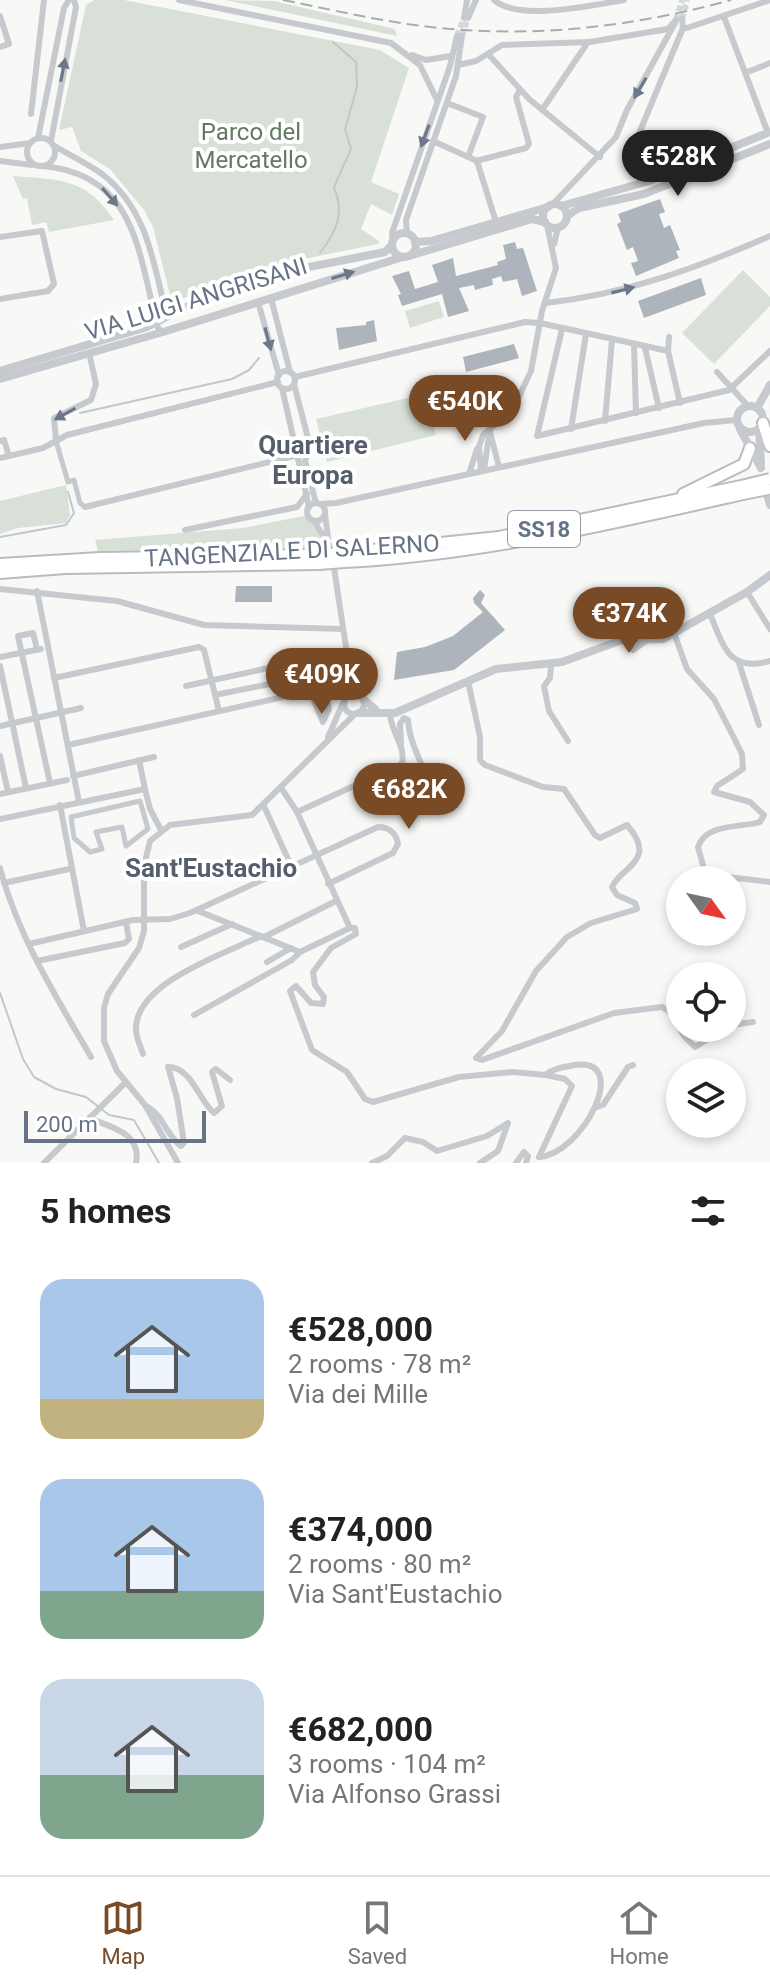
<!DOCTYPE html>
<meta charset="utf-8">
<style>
body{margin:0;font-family:Roboto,sans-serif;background:#f6f6f6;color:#222;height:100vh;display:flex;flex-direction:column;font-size:30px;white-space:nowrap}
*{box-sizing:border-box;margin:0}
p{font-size:26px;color:#767676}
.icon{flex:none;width:44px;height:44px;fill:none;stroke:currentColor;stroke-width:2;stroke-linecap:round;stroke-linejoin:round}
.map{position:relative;height:1163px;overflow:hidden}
.details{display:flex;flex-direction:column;background:#fff;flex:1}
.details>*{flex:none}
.needle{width:52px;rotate:123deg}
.tools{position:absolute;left:666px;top:866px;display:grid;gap:16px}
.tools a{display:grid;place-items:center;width:80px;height:80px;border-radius:50%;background:#fff;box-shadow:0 4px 12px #0003;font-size:40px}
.scale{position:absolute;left:24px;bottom:20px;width:182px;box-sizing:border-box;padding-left:8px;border:4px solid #677387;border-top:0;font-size:22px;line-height:28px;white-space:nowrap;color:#677387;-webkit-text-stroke:6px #fff;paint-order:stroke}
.price{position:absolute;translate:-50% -68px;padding:0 18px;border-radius:28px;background:#794a26;color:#fff;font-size:26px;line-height:52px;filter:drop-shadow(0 2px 4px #0008)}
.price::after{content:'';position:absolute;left:50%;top:48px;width:24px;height:18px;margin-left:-12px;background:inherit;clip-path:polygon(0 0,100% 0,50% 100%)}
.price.current{background:#222;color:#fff}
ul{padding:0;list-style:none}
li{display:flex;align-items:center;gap:24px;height:200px;padding:0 40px}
li span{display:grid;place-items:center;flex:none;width:224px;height:160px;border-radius:24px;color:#555}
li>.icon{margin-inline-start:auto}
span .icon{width:96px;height:96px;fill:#fffc;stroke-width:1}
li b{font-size:34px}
h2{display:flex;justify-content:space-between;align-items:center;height:96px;padding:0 40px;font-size:34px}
.dock{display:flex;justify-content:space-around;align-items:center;height:112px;border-top:2px solid #e0e0e0;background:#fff;font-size:22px;color:#767676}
.dock a{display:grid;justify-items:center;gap:4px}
.dock .current{color:#794a26}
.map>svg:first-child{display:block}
.green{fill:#d9e0d7}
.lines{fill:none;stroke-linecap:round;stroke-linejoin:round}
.stream{stroke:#bfc8cd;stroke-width:2}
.building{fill:#aeb4bc}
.minor-tunnel{stroke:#d4d8da;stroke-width:6;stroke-dasharray:6 3;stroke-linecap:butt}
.trunk-casing{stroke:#b9bbbf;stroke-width:14}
.pedestrian{stroke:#c6c9cd;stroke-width:5}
.minor{stroke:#c6c9cd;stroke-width:6}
.tertiary{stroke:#c6c9cd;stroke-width:8}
.trunk{stroke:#fff;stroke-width:10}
.rail{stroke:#a8acb3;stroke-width:2;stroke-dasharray:12 6;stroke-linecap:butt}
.trunk-bridge-casing{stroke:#b9bbbf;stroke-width:14;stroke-linecap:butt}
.trunk-bridge{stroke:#fff;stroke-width:10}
.oneway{fill:#6c778a}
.labels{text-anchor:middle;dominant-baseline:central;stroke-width:8;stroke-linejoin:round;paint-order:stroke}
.shield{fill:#fff;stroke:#959dab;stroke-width:2}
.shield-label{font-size:22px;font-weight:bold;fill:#677387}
.park-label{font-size:24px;fill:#637962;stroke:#fff}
.street-label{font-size:24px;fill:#677387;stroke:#fff}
.neighbourhood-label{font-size:26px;font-weight:bold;fill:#555e6c;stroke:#fff}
</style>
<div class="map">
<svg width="770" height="1163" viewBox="0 0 770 1163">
<rect width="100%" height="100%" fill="#f8f9f6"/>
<!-- green -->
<g class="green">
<polygon points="94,0 124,0 380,50 409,68 371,182 399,194 392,215 371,204 361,229 379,241 378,244 244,271 244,275 172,303 153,227 144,210 110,169 81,151 72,127 59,130 86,5"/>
<polygon points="225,0 274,1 395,29 397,36"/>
<path d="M13 176C60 180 85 177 114 220L49 232 46 222 32 225 27 198 23 199Z"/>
<polygon points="743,270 770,297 770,306 714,364 682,333"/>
<polygon points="439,301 444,317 410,328 405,311"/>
<polygon points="425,394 436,435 327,462 316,419"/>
<polygon points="66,485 70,515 66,523 18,528 0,534 0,501"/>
<polygon points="304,516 318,530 325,548 98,551 95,540 243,528"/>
</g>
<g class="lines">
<!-- stream -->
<g class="stream">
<path d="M320 253C337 231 345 213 334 187L351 149 345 129 357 87 356 62 333 42"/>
<polyline points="80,413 232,379 249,370 259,358"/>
<polyline points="0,537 66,525 74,513 68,492"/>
<polyline points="0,993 23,1059 34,1077 56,1089 86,1097 109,1115 134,1120 159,1163"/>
</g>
</g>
<!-- building -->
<g class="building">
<polygon points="660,199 665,212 659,214 664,228 670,225 680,250 676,251 679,258 636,276 631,263 638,261 633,247 627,250 617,224 621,222 618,214"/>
<polygon points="515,242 517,249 523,248 537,291 522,296 517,279 503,282 501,276 492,279 493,285 475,290 474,285 459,288 469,311 448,317 442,294 402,306 398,295 401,294 392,276 409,271 415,289 438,282 432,265 453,258 456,276 498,265 497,262 506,259 503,245"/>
<polygon points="701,278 706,295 644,318 638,301"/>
<polygon points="374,320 377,341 339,350 336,328 366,325 366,322"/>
<polygon points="514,344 519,358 466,372 463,357"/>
<polygon points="236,586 272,586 272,602 235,602"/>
<polygon points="480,590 485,595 481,603 505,630 454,670 394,680 397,652 425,647 453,636 483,612 474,603 473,598"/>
</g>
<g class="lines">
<!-- minor-tunnel -->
<g class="minor-tunnel">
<polyline points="682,19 687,0"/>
<polyline points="676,20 682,0"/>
<polyline points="457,36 464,18"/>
<polyline points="462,36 468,18"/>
</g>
<defs>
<g id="trunk">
<polyline points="763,423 770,446"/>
<polyline points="683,494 744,464 750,448"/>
<polyline points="343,553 499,537 741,486"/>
<path d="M344 562C480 555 611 524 743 494"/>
<polyline points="0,564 100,558 310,555"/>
<polyline points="0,573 65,568 319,564"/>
</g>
</defs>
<!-- trunk casing -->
<use href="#trunk" class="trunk-casing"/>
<!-- pedestrian -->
<g class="pedestrian">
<polyline points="56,441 68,482 74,480 80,503 85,507"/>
<polygon points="140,801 148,829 126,846 122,827 96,832 102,849 90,852 74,838 71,817"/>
</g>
<!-- minor -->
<g class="minor">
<polyline points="179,0 391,43 420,65 437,100"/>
<path d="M494 0C519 22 593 5 624 0"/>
<polyline points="0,16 9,44 0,47"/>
<polyline points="724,17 768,133"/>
<polyline points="464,18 467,0"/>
<polyline points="468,18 476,0"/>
<polyline points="682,19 683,28 687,28 770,0"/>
<polyline points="412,55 426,60 451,56"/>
<polyline points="489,55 529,99 600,157"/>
<polyline points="458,65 476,61 502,45 590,42 668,29 676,20"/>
<polyline points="745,73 770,63"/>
<polyline points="447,103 483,117 468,157"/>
<polyline points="542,110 588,42"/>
<polyline points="31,114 44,0"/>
<circle cx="41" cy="152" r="14"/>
<polyline points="38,138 64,8 69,0"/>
<polyline points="51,141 76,7 74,0"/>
<polyline points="433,141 477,161 496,222"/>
<path d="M53 145C69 155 87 163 102 174 146 208 153 259 165 309L170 313"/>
<polyline points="0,147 30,143"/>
<polyline points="0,161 32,165"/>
<polyline points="476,161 526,148 529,144 516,97 520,90"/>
<path d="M42 166C138 174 138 255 158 328L163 332"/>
<polyline points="649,181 635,143 683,28"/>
<polyline points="552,205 616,137 627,110 675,23"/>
<polyline points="407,234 406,220 456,76 462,36"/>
<polyline points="0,237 42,231 54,284 48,291 0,299"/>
<polyline points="393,241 392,233 450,66 457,36"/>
<polyline points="554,244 558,228"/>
<polyline points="271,298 290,372"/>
<polyline points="258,302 279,375"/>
<path d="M546 303C626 294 697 268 770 236"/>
<polyline points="562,329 537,436 729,390 770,351"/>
<polyline points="634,345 636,413"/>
<polyline points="645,348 659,408"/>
<polyline points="668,351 669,337"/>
<circle cx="286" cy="380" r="9"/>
<polyline points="717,372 748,406"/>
<polyline points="295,377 525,322 540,323 668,351 680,403"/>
<polyline points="294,384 310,446 305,461 316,503"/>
<polyline points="282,388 309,507"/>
<polyline points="605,421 612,340"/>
<polyline points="571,429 586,334"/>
<polyline points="490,432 499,467"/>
<polyline points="0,441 4,440 9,456"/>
<polyline points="56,441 54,418 91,400 96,384 89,353"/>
<polyline points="0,458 43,448 67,435 278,382"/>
<polyline points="481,470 479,447 483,435 513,409 531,371 542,311 556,268 547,225"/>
<polyline points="484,470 490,429"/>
<polyline points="469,474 477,449"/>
<circle cx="316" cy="512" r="9"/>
<polyline points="320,504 336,503 704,423 736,420"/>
<polyline points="85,507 298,455"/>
<polyline points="325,514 328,538"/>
<polyline points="314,521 331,548 349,667 360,695"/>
<polyline points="185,530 297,507 307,494"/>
<polyline points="0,589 117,601 204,625 343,629"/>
<polyline points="37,591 79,802"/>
<polyline points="747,592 770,629"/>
<path d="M710 614C724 647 729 673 770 661"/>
<path d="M674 633 687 669 714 699 732 734 742 754 743 769 717 786 714 792 750 802 764 815 760 822C740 828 706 823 698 847L704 869 711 875 770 882"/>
<polyline points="37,649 33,633 18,636 50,783"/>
<polyline points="633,650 646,641"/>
<polyline points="0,657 41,649"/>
<polyline points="739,663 759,725"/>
<polyline points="551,665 550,678 544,686 549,711 568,741"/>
<polyline points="0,666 26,788"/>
<polyline points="54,678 199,647 204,650 219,711"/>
<path d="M468 681 480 737V760L485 765 543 787 564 789 595 835 600 838 627 825C659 861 620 867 612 887L617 895 635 903 637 909 591 923 567 937 536 971 502 1031 476 1058 482 1060 614 1013 662 1007 670 1012 684 1036 695 1047 726 1028"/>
<polyline points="186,686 296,662 303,665 310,676 321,677 349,667"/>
<polyline points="310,691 323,722 329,709 321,677"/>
<circle cx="354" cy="704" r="10"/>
<polyline points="215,695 310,676"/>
<polyline points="344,698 349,667"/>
<polyline points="0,726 81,708"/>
<polyline points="328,737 343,703"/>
<path d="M401 744 400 724 404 718 408 720C410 752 433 778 437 810"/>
<polyline points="68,745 310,691 321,677"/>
<polyline points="0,756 8,792"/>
<polyline points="139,760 145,789"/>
<polyline points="393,768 397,795"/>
<polyline points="73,776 154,757"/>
<polyline points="0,794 67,780"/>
<polyline points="60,805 84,931"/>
<polyline points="264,806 292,868"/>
<path d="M297 812 402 764C406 746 391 732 390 714"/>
<polyline points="0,819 145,789 150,809 161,830"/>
<path d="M0 868C18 936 56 997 91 1057"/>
<polyline points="4,883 69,869"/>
<polyline points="198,911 300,952 350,928 297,812 282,789"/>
<path d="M350 928H355L356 934 331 948 313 972 315 985 324 997 323 1004 311 1003 296 986 290 991 312 1050 347 1072 365 1099 373 1102 459 1077 513 1072 545 1075C554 1068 564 1067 575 1065 632 1057 583 1154 539 1157"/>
<polyline points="264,937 336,901"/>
<path d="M29 944 133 920 170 919 190 913 378 827C389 827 396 833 398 844L393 853 328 884"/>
<polyline points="181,947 232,924"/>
<polyline points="37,961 125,943 129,939 126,922"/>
<polyline points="267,962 291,948"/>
<polyline points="194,1015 292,960 300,952"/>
<polyline points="732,1025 753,1022"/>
<path d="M143 1054C141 1047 136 1038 136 1030 134 983 226 953 261 936"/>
<path d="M148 1107C164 1117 166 1135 181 1146L184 1143 177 1098 168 1067C192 1067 199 1101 214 1113L222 1106 212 1072 216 1069 230 1080"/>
<polyline points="597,1107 603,1105 628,1067 633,1065"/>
<path d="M91 1119C112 1127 142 1134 136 1163"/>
<polyline points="539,1157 572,1086 565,1079 546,1075"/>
<polyline points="44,1163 125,1083"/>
<polyline points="178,1163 145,1105 117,1071 104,1041 104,1008 108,994 139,948 144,931 144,866 150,841 170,825 252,815 355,714"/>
<polyline points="372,1163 387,1156 405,1138 423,1142 437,1151 487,1136 508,1123 498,1151 480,1163"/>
<polyline points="516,1163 524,1152 528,1156 526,1163"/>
</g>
<!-- tertiary -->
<g class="tertiary">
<circle cx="555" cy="216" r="12"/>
<polyline points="561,206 649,181 770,132"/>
<polyline points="567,216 579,208 644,194 770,144"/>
<circle cx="404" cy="245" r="12"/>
<polyline points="415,242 431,241 548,207"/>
<polyline points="409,256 532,219 545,222"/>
<polyline points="0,371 147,327 194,303 246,284 309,267 385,252 392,245"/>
<polyline points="0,379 163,332 403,257"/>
<circle cx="750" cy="419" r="13"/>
<polyline points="757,408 770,385"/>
<polyline points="740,429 761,468"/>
<polyline points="759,429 761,463"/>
<polyline points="767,494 770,505"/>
<polyline points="363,699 375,709"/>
<polyline points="359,713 395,713 496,669 562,662 622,640 663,639 747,592 770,575"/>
</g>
<!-- trunk -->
<use href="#trunk" class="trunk"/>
<!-- rail -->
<path class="rail" d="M283 0C339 11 395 25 452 29 547 37 640 25 731 0"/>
<defs>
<g id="trunk-bridge">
<polyline points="741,486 770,479"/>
<polyline points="743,494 768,489"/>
<polyline points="310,555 343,553"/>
<polyline points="319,564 344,562"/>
</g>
</defs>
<!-- trunk-bridge casing -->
<use href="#trunk-bridge" class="trunk-bridge-casing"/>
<!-- trunk-bridge -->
<use href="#trunk-bridge" class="trunk-bridge"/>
</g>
<!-- one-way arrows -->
<defs><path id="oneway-solid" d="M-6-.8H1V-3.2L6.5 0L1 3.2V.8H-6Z" transform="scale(2)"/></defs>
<g class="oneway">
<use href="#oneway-solid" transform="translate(63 70) rotate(-79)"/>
<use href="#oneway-solid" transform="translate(640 88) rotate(121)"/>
<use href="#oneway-solid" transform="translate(425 136) rotate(110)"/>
<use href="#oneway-solid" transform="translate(110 197) rotate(49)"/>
<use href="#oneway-solid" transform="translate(343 275) rotate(-17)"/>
<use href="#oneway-solid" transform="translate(623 290) rotate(-14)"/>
<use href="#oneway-solid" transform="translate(268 339) rotate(75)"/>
<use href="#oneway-solid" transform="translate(65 414) rotate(151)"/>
</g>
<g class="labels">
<!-- shield labels -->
<rect class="shield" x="508" y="511" width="72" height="36" rx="6"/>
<g class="shield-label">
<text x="544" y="529">SS18</text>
</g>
<!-- park labels -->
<g class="park-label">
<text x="251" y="132">Parco del<tspan x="251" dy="28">Mercatello</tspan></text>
</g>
<!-- street labels -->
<g class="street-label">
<text transform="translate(196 299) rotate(-17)">VIA LUIGI ANGRISANI</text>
<text transform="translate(292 551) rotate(-3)">TANGENZIALE DI SALERNO</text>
</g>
<!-- neighbourhood labels -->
<g class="neighbourhood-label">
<text x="313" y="445">Quartiere<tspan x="313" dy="30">Europa</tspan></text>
<text x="211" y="868">Sant'Eustachio</text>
</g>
</g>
</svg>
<div class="tools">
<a><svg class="needle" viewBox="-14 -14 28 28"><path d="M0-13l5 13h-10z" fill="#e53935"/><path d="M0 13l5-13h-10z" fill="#767676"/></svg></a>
<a><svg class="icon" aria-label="locate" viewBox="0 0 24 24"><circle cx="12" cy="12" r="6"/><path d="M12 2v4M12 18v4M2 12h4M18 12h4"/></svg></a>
<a><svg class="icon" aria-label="layers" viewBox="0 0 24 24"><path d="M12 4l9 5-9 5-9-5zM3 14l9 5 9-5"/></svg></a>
</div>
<div class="scale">200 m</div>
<b class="price current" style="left:678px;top:198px">€528K</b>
<b class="price" style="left:465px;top:443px">€540K</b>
<b class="price" style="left:629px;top:655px">€374K</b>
<b class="price" style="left:322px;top:716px">€409K</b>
<b class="price" style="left:409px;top:831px">€682K</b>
</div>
<section class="details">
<h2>5 homes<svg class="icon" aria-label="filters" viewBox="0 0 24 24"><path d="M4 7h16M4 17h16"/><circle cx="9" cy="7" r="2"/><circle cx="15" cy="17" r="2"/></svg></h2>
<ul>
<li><span style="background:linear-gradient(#a9c7e8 75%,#c2b280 0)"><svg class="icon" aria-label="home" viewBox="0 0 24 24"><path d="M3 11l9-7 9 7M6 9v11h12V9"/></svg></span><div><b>€528,000</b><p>2 rooms · 78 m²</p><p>Via dei Mille</p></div></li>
<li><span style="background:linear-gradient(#a9c7e8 70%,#7fa58c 0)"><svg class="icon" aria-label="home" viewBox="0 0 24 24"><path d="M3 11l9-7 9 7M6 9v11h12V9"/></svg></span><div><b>€374,000</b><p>2 rooms · 80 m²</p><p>Via Sant'Eustachio</p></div></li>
<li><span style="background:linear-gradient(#c9d6e8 60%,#7fa58c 0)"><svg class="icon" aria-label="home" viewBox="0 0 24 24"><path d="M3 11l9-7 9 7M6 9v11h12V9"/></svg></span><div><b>€682,000</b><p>3 rooms · 104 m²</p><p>Via Alfonso Grassi</p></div></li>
</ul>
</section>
<nav class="dock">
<a class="current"><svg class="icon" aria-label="map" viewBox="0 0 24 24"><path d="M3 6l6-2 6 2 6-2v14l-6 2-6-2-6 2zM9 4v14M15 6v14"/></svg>Map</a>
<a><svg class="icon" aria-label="saved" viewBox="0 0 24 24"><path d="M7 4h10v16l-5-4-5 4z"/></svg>Saved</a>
<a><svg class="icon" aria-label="home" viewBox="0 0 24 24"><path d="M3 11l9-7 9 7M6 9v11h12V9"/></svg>Home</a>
</nav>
